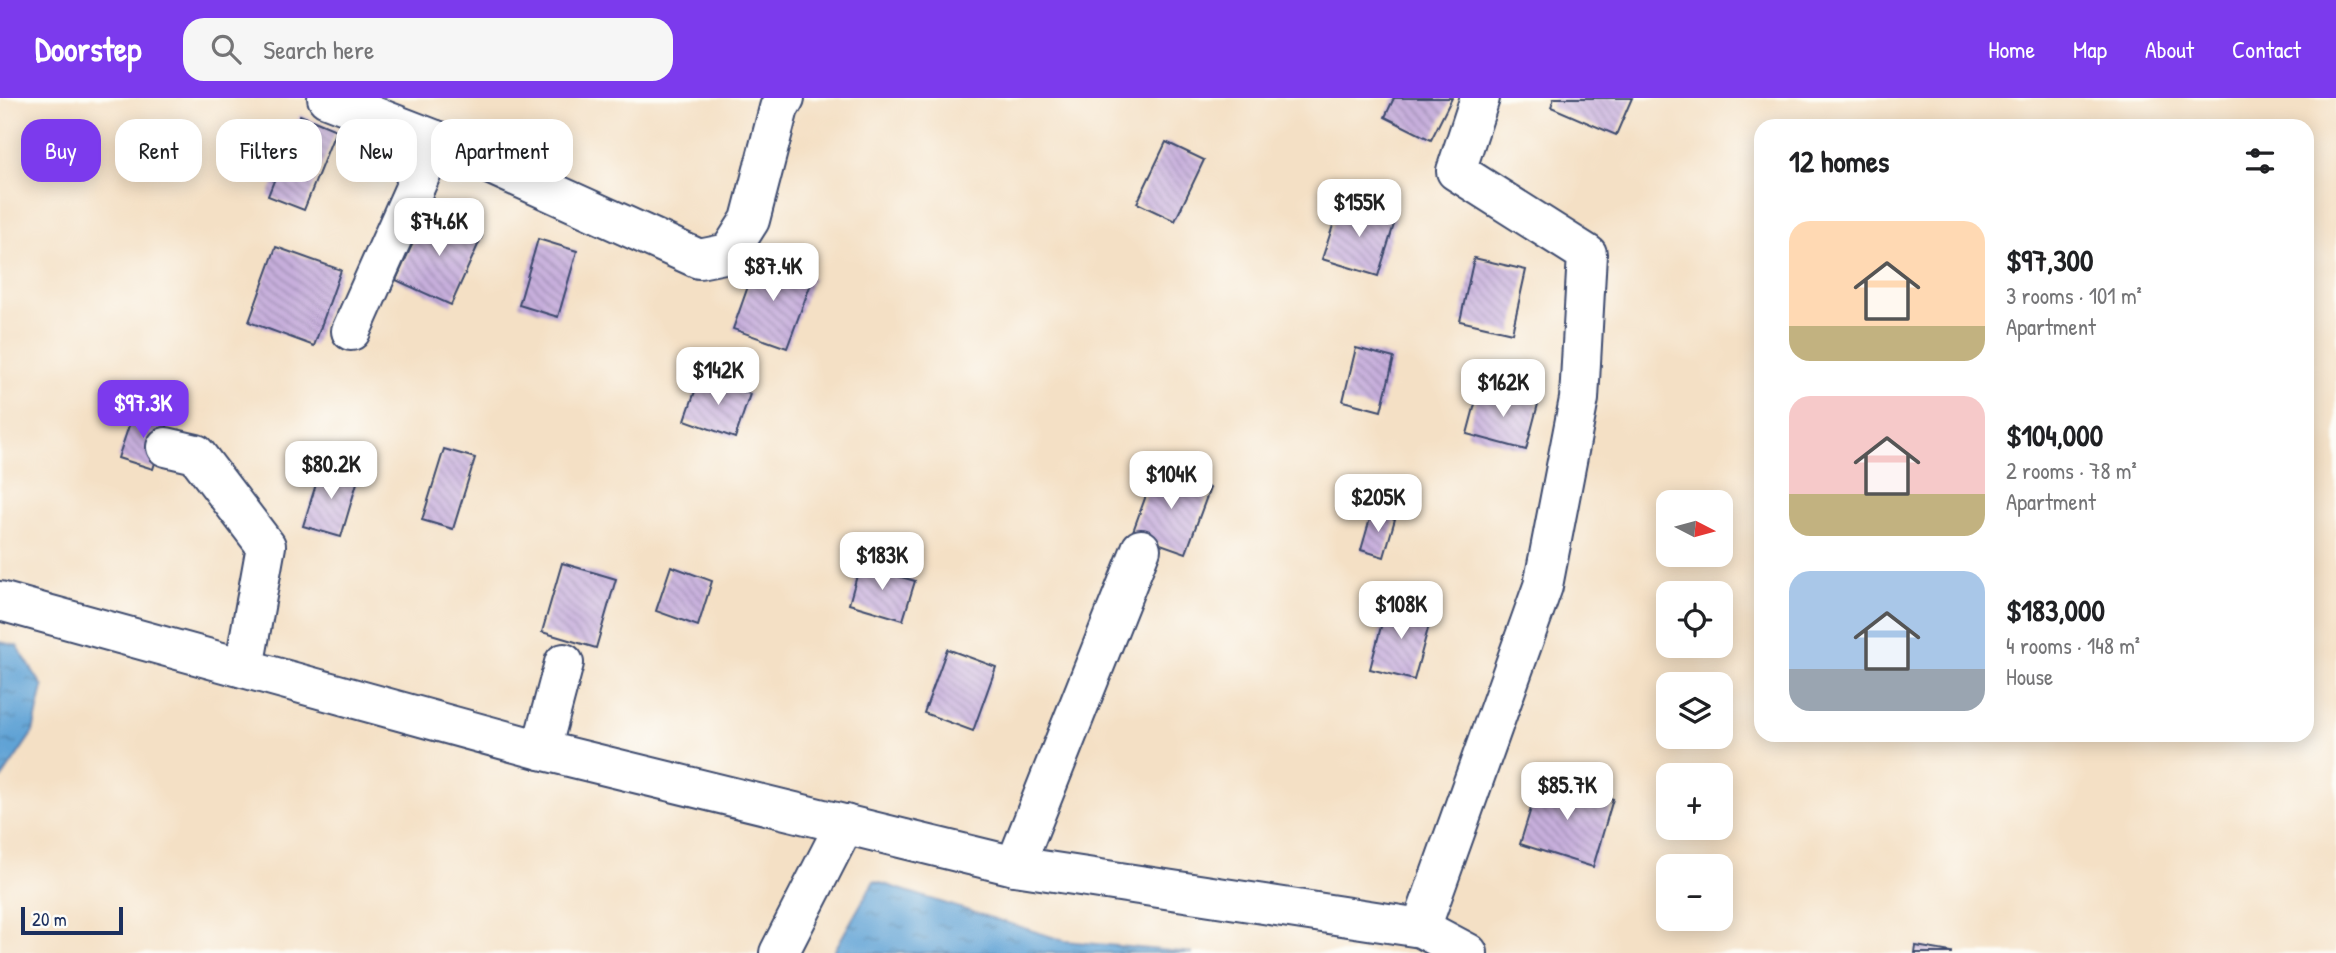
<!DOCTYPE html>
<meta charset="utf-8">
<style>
body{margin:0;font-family:"Patrick Hand",sans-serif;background:#f6f6f6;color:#202124;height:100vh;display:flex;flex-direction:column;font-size:26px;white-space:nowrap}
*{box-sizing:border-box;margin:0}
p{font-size:23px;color:#757577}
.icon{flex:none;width:38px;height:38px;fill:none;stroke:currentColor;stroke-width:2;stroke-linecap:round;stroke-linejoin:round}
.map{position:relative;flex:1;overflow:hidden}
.side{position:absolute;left:1754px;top:21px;width:560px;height:623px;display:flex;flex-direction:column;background:#fff;border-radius:21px;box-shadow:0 4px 18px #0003}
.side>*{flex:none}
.banner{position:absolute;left:21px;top:21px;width:665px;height:63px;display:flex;gap:14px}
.needle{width:46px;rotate:96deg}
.controls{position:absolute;left:1656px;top:392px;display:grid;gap:14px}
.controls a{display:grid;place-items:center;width:77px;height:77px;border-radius:14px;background:#fff;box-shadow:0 4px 18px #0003;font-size:35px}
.scale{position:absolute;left:21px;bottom:18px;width:102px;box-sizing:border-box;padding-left:7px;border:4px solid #1b2f5e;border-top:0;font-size:19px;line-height:24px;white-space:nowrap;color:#1b2f5e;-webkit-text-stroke:5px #fdfcf7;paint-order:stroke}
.price{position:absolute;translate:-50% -60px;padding:0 16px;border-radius:14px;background:#fff;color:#222;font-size:23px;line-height:46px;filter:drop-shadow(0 2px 4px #0008)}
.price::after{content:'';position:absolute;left:50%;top:42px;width:21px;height:16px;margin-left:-10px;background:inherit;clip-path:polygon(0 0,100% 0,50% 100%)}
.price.selected{background:#7c3aed;color:#fff}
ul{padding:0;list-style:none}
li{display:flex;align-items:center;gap:21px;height:175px;padding:0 35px}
li span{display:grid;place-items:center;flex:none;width:196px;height:140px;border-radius:21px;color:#555}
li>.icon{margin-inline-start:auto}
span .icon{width:84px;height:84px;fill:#fffc;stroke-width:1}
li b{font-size:30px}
h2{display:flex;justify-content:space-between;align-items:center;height:84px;padding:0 35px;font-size:30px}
.tag{padding:0 24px;border-radius:21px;background:#fff;box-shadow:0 4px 18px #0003;font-size:24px;line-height:63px}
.tag.selected{background:#7c3aed;color:#fff}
header{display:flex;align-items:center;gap:42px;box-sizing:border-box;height:98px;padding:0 35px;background:#7c3aed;color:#fff}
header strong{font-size:33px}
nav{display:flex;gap:38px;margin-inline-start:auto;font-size:24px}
.search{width:490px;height:63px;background:#f6f6f6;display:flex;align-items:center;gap:18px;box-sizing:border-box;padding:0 24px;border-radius:21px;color:#757577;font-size:26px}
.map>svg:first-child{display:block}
.water{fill:url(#water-ripples);stroke:#3e699a;stroke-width:2}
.building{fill:url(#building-back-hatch)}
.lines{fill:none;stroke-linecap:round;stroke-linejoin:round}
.minor-casing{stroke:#3c4a6d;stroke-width:42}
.minor{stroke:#fff;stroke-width:38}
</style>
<header>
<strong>Doorstep</strong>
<div class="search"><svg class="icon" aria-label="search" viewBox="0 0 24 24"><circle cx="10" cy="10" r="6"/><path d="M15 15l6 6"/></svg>Search here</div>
<nav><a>Home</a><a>Map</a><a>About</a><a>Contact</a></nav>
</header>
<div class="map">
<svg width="2336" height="855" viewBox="0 0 2336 855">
<defs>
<pattern id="water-ripples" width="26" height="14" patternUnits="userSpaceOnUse" patternTransform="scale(1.75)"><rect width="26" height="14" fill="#61a3d5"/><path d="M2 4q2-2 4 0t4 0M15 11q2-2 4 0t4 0" fill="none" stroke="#4f85b0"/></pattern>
<pattern id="building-back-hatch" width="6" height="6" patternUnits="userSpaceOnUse" patternTransform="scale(1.75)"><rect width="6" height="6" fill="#c7afdc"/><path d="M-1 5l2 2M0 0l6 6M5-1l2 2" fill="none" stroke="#a18fb6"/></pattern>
</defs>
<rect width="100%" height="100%" fill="#fdfcf7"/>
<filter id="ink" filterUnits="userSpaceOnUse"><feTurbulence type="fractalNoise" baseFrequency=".0143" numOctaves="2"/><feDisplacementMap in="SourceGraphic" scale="14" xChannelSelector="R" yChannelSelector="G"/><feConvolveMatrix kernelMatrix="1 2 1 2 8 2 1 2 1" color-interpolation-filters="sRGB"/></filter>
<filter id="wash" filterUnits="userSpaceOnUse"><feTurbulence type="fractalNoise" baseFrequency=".00686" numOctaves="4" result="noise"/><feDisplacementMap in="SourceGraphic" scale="28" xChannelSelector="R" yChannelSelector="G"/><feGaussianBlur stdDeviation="1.57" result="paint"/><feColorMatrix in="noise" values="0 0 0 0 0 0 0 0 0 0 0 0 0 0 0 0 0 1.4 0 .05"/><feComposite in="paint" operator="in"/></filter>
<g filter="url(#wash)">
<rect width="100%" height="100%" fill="#f4e0c5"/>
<!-- water -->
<g class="water">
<polygon points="0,544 17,548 43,589 33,634 0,683"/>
<polygon points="874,783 1065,843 1193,855 833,855"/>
</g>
<g id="blocks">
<!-- building -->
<g class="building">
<polygon points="1394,0 1452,0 1431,42 1385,19"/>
<polygon points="1554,0 1632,0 1616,37 1551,9"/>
<polygon points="300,17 336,32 304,112 268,98"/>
<polygon points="1166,44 1204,62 1175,123 1137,105"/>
<polygon points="1341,103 1396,120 1378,178 1322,161"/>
<polygon points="427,114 482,138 451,207 396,182"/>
<polygon points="538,141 577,153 558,219 519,207"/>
<polygon points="276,149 341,172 314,248 249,224"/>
<polygon points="758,160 813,180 787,250 733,231"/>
<polygon points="1474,160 1526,172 1512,235 1460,223"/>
<polygon points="1356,250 1394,260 1381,313 1343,303"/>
<polygon points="700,279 750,296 735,340 685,322"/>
<polygon points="1479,291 1538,306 1526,352 1467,336"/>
<polygon points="134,313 168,325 153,371 118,360"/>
<polygon points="444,351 475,360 453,431 422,422"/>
<polygon points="322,367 359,378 341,439 303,428"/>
<polygon points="1156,370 1210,390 1186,455 1132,436"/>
<polygon points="1372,414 1395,421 1384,459 1361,452"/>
<polygon points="562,465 616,481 596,550 542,534"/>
<polygon points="860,467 915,483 903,522 849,506"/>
<polygon points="671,468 712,483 698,528 656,513"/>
<polygon points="1387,505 1432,516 1414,582 1370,571"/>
<polygon points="947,551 996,569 973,633 924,615"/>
<polygon points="1541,678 1613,701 1593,769 1520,746"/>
<polygon points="1916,848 1951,854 1951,855 1915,855"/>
</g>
</g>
</g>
<g filter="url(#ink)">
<use href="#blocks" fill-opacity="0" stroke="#3c4a6d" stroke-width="2"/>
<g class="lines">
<defs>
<g id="minor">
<polyline points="327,0 436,42"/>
<polyline points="351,233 436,42 699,161 729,155 750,122 779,10 785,0"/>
<polyline points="166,349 196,356 266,448 244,570"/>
<polyline points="0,503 541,652 1015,768 1421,830 1468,855"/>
<polyline points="541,652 564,565"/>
<polyline points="1015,768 1141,451"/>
<polyline points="1421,830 1543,488 1579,301 1587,156 1456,73 1480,0"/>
<polyline points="779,855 845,726"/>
</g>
</defs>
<!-- minor casing -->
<use href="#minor" class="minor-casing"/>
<!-- minor -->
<use href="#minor" class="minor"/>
</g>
</g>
</svg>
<div class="controls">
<a><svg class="needle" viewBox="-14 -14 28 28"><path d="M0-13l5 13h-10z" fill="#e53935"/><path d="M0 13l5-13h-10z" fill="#757577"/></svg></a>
<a><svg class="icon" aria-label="locate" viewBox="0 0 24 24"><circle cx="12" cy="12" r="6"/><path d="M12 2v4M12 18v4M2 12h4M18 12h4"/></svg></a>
<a><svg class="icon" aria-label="layers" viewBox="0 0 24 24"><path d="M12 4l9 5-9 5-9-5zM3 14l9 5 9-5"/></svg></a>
<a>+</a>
<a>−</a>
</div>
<div class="scale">20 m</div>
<b class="price" style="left:1359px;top:141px">$155K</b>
<b class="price" style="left:439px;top:160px">$74.6K</b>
<b class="price" style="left:773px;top:205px">$87.4K</b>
<b class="price" style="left:718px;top:309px">$142K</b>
<b class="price" style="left:1503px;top:321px">$162K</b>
<b class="price selected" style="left:143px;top:342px">$97.3K</b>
<b class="price" style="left:331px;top:403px">$80.2K</b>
<b class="price" style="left:1171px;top:413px">$104K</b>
<b class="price" style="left:1378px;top:436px">$205K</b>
<b class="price" style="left:882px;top:494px">$183K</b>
<b class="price" style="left:1401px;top:543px">$108K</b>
<b class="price" style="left:1567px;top:724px">$85.7K</b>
<div class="banner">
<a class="tag selected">Buy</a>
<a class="tag">Rent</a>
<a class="tag">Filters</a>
<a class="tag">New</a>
<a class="tag">Apartment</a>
</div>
<section class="side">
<h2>12 homes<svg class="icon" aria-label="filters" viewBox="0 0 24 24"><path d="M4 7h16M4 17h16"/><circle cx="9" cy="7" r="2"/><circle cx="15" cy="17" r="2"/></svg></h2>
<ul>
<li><span style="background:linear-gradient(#ffd9b3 75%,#c2b280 0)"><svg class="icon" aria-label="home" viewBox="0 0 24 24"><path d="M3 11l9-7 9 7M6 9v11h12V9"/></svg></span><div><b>$97,300</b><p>3 rooms · 101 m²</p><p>Apartment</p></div></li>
<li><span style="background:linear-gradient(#f6c9c9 70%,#c2b280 0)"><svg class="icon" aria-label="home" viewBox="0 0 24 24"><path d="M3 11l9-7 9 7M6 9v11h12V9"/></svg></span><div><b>$104,000</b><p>2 rooms · 78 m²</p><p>Apartment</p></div></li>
<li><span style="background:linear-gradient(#a9c7e8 70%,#9aa5b1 0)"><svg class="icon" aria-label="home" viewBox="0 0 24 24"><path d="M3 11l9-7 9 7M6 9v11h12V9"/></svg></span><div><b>$183,000</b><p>4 rooms · 148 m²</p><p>House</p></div></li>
</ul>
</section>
</div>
